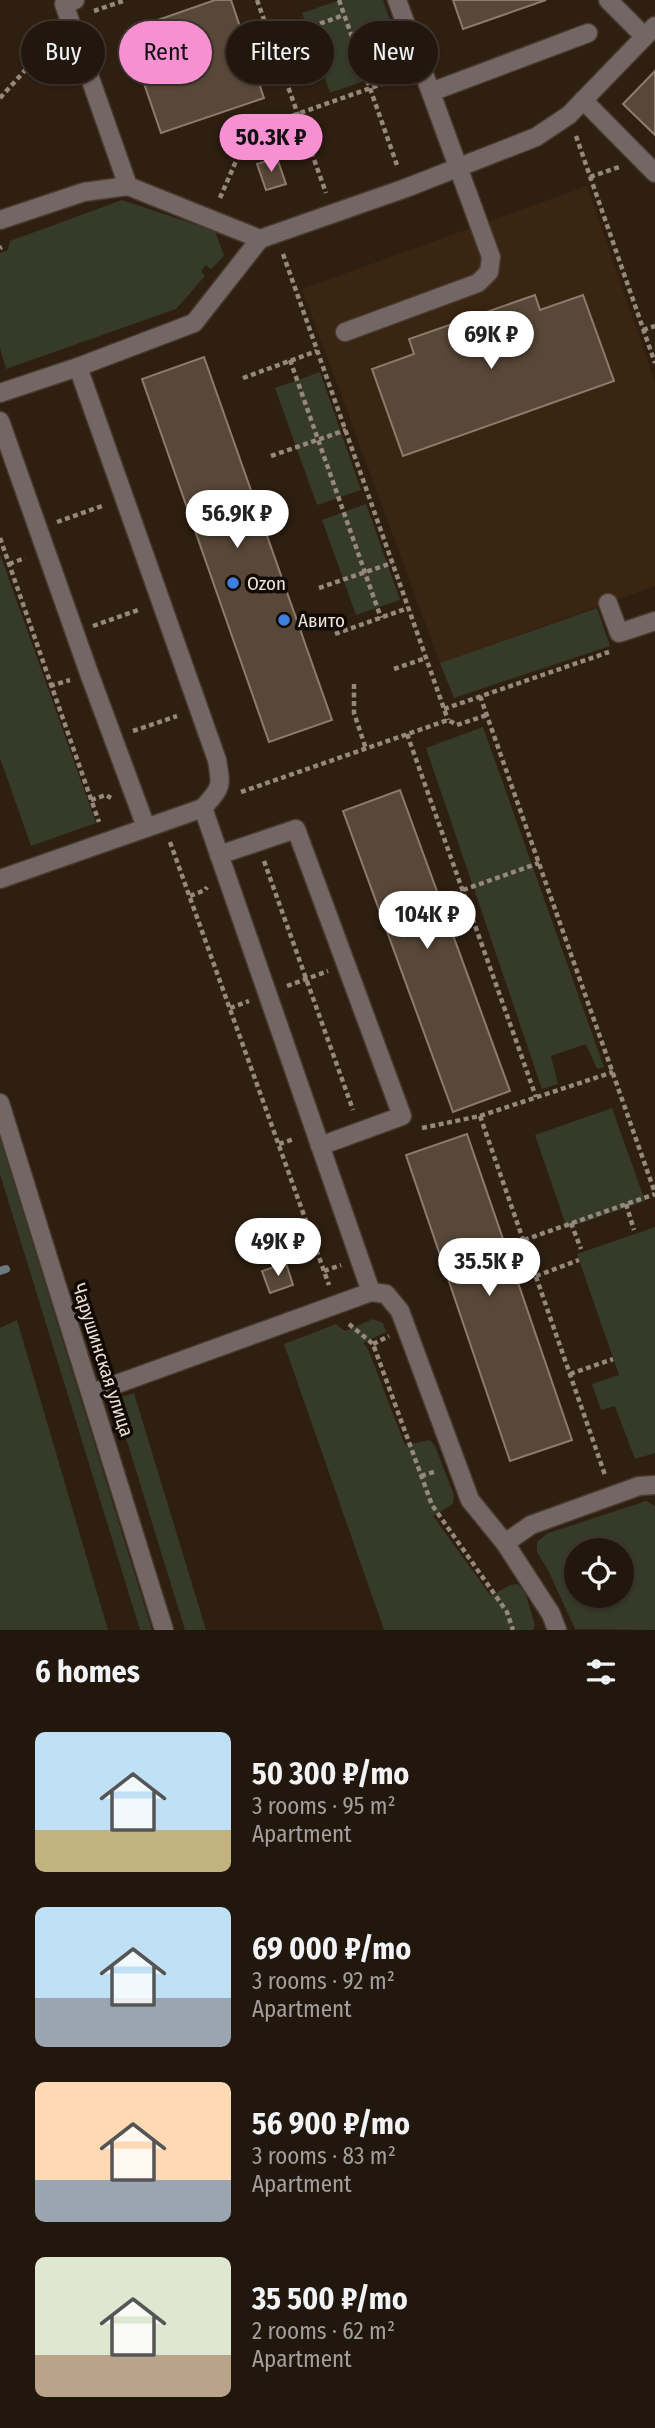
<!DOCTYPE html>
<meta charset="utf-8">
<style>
body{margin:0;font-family:"Fira Sans Condensed",sans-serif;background:#2e241b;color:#f1f3f6;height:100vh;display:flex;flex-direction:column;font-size:26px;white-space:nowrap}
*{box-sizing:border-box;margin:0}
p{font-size:23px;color:#a29f9d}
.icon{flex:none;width:38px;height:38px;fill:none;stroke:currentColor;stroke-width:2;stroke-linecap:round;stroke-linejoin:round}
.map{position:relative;height:1630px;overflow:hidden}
.side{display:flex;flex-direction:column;background:#22170d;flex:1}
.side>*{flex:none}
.guide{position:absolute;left:21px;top:21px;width:614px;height:63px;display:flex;gap:14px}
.controls{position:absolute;left:564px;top:1538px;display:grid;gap:14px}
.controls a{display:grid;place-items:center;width:70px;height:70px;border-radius:50%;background:#22170d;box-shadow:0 2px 5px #0004,0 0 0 2px #3f362e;font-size:35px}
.price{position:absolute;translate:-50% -60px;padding:0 16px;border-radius:24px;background:#fff;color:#222;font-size:23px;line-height:46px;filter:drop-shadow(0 2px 4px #0008)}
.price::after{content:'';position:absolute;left:50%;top:42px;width:21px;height:16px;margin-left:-10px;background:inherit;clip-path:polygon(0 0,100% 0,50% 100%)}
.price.on{background:#f690d0;color:#111}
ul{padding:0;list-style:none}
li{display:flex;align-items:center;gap:21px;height:175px;padding:0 35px}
li span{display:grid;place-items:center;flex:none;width:196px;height:140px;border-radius:10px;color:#555}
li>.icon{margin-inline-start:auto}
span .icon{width:84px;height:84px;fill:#fffc;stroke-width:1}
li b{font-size:30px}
h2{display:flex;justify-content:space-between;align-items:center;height:84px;padding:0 35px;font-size:30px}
.tag{padding:0 24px;border-radius:32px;background:#22170d;box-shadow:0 2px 5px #0004,0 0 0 2px #3f362e;font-size:24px;line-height:63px}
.tag.on{background:#f690d0;color:#111}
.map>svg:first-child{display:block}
.built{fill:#3a2512}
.green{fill:#353a29;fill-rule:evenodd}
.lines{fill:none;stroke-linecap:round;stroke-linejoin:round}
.stream{stroke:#6a7a80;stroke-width:8}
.building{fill:#594839;stroke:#8e7b6b;stroke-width:2}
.minor-casing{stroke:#493a2d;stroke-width:21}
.path{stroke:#95887d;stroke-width:4.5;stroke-dasharray:5 3.5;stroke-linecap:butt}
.minor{stroke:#736766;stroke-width:18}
.shop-dot{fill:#3f7fe0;stroke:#110a05;stroke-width:2.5}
.labels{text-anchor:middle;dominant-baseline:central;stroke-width:7;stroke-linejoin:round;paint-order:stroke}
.poi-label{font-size:19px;fill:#eee3da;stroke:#110a05;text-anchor:start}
.street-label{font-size:19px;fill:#eee3da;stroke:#110a05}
</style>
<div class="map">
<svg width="655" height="1630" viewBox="0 0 655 1630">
<rect width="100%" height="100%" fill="#2e1f11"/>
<!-- built -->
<polygon class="built" points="587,186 655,382 655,586 440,663 302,289"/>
<!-- green -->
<g class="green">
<polygon points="340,0 383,0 406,66 330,93 302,13"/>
<polygon points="122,200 215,231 224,256 211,269 206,265 201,271 205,276 176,309 6,369 0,348 0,253 8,250 10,241"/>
<polygon points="320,372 361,490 317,505 275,388"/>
<polygon points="366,504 400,600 356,615 322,520"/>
<polygon points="0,554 96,823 31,846 0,758"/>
<polygon points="597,608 610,646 454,698 440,663"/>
<polygon points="483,727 604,1067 597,1069 586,1044 551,1056 558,1084 542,1089 426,748"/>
<polygon points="612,1108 645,1201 567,1228 535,1135"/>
<polygon points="0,1138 152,1630 140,1630 0,1174"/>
<polygon points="655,1227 655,1453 635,1459 615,1406 601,1410 592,1384 619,1375 577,1254"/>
<polygon points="373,1319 383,1323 386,1332 363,1343 368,1349 405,1445 430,1440 435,1446 454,1495 453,1504 433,1516 491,1596 510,1585 518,1584 525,1592 535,1625 533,1630 384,1630 284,1344 336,1324 345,1331"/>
<polygon points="17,1320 108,1630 0,1630 0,1328"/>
<polygon points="134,1393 206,1630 185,1630 114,1399"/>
<path d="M646 1501 655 1506V1630L575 1629 548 1570 537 1552V1542L548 1533ZM576 1550H621V1596H576Z"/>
</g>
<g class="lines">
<!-- stream -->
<polyline class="stream" points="0,1271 6,1269"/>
</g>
<!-- building -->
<g class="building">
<polygon points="215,0 231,0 264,98 161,133 126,31"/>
<polygon points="453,0 546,0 463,29"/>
<polygon points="655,71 655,135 623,104"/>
<polygon points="277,158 286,184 266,190 257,164"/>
<polygon points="535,295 540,310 583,295 614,381 403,456 372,369 414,354 409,339"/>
<polygon points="204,357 332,720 269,742 142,379"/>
<polygon points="400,790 510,1091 453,1112 343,811"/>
<polygon points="467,1134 572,1440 510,1461 406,1155"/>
<polygon points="286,1263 293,1285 270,1293 262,1271"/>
</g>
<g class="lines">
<defs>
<g id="minor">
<polyline points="75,0 64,4 128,186"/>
<polyline points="608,0 644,36"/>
<polyline points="431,92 588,33"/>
<polyline points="583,100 655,173"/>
<polyline points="0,220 84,192 128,186 260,239 406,188 536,137 569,115 655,26"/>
<polyline points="345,332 478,283 489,272 491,257 397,0"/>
<polyline points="0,393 78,367"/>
<polyline points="0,421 89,673 146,827"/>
<polyline points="608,603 619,633 655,621"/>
<path d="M203 808C221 787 222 789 217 760L78 367 194 323 260 239"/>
<polyline points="219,855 296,829 402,1116 320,1146"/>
<polyline points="0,879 203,808 371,1292 386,1294 400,1311 470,1500 505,1543 551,1614 557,1630"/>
<polyline points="0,1103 164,1630"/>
<polyline points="92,1393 371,1292"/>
<polyline points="505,1543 531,1525 639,1486 655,1485"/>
</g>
</defs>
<!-- minor casing -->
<use href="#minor" class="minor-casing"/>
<!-- path -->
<g class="path">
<polyline points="257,0 326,193"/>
<polyline points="339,0 398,168"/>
<polyline points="94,11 126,0"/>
<polyline points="272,41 344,15"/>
<polyline points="0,98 29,66 57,47"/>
<polyline points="576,136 655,363"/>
<polyline points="590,177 619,167"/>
<polyline points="220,198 249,131 402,77"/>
<polyline points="0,248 2,247"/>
<polyline points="283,254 448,720"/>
<polyline points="643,330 655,326"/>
<polyline points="290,360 381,618"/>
<polyline points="243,378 317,351"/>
<polyline points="271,456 346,430"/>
<polyline points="57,522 105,505"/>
<polyline points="0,538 99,822"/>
<polyline points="9,564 25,558"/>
<polyline points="319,588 392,563"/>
<polyline points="93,626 141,609"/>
<polyline points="335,634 408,608"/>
<polyline points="394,669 426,658"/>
<polyline points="354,684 354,713 366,749"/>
<polyline points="50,686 70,680"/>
<polyline points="480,696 655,1193"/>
<polyline points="444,709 609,652"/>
<polyline points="133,731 177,716"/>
<polyline points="407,734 536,1097"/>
<polyline points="241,792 448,720 457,725 487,715"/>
<polyline points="91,800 106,795 111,798"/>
<polyline points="170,842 329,1285"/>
<polyline points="264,861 353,1110"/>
<polyline points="463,890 539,863"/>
<polyline points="190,896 205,890 207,887"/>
<polyline points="287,986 328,971"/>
<polyline points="230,1008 249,1001"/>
<polyline points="480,1116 605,1475"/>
<polyline points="422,1128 480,1116 613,1072"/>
<polyline points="279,1144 294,1139"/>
<polyline points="626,1204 634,1230"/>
<polyline points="571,1223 581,1249"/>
<polyline points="524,1240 655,1194"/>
<polyline points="324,1271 341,1265"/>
<polyline points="536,1276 579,1260"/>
<polyline points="349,1324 373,1344 432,1505 507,1612 513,1630"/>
<polyline points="373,1344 389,1336"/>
<polyline points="570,1374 613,1359"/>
<polyline points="421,1476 437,1471"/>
</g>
<!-- minor -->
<use href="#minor" class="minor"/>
</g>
<!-- markers -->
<g class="shop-dot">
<circle cx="233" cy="583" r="7"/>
<circle cx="284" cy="620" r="7"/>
</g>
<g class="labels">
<!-- poi labels -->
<g class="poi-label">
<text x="247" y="583">Ozon</text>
<text x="298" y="620">Авито</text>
</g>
<!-- street labels -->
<g class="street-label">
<text transform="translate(103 1360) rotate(72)">Чарушинская улица</text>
</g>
</g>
</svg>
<div class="controls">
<a><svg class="icon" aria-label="locate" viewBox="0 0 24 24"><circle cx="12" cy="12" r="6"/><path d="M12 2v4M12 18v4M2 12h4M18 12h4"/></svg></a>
</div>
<b class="price on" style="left:271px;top:174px">50.3K ₽</b>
<b class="price" style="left:491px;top:371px">69K ₽</b>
<b class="price" style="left:237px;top:550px">56.9K ₽</b>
<b class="price" style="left:427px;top:951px">104K ₽</b>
<b class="price" style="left:278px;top:1278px">49K ₽</b>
<b class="price" style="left:489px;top:1298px">35.5K ₽</b>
<div class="guide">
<a class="tag">Buy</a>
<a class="tag on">Rent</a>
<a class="tag">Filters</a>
<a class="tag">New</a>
</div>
</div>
<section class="side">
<h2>6 homes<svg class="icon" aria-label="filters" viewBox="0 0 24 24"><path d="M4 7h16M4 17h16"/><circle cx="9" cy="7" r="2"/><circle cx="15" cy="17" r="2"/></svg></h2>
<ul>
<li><span style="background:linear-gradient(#bfe0f5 70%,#c2b280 0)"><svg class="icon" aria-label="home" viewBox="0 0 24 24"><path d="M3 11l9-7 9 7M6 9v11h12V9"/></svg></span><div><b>50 300 ₽/mo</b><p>3 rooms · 95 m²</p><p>Apartment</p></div></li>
<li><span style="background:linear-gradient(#bfe0f5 65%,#9aa5b1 0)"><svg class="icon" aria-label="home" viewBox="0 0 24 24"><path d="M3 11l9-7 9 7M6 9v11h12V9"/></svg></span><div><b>69 000 ₽/mo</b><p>3 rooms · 92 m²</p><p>Apartment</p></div></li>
<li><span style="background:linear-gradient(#ffd9b3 70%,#9aa5b1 0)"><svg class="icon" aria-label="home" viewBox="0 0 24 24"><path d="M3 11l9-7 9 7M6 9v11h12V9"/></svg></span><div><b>56 900 ₽/mo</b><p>3 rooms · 83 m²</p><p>Apartment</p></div></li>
<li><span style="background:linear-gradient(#dfe7d0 70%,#b9a48a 0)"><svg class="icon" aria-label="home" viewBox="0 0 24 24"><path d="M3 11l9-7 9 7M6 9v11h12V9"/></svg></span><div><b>35 500 ₽/mo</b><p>2 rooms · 62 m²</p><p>Apartment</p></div></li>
</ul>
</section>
